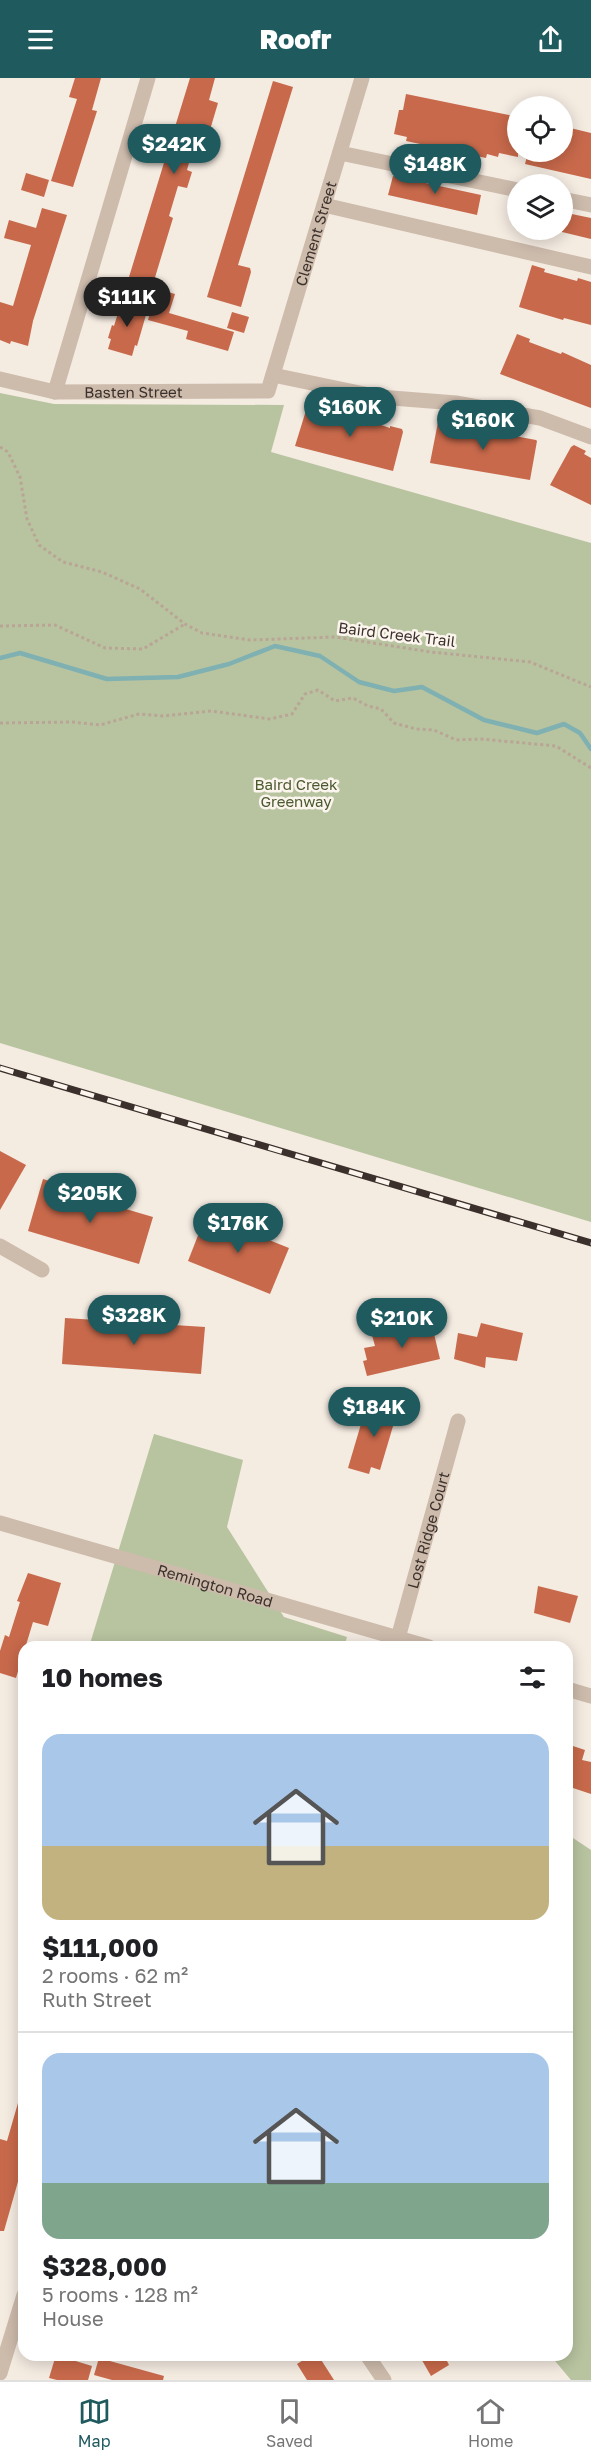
<!DOCTYPE html>
<meta charset="utf-8">
<style>
body{margin:0;font-family:"Golos Text",sans-serif;background:#f6f6f6;color:#202124;height:100vh;display:flex;flex-direction:column;font-size:22px;white-space:nowrap}
*{box-sizing:border-box;margin:0}
p{font-size:20px;color:#757577}
.icon{flex:none;width:33px;height:33px;fill:none;stroke:currentColor;stroke-width:2;stroke-linecap:round;stroke-linejoin:round}
.map{position:relative;flex:1;overflow:hidden}
.sheet{position:absolute;left:18px;top:1563px;width:555px;height:720px;display:flex;flex-direction:column;background:#fff;border-radius:18px;box-shadow:0 3px 15px #0003}
.sheet>*{flex:none}
.fabs{position:absolute;left:507px;top:18px;display:grid;gap:12px}
.fabs a{display:grid;place-items:center;width:66px;height:66px;border-radius:50%;background:#fff;box-shadow:0 3px 15px #0003;font-size:30px}
.price{position:absolute;translate:-50% -51px;padding:0 14px;border-radius:21px;background:#1f5a5e;color:#fff;font-size:20px;line-height:39px;filter:drop-shadow(0 2px 3px #0008)}
.price::after{content:'';position:absolute;left:50%;top:36px;width:18px;height:14px;margin-left:-9px;background:inherit;clip-path:polygon(0 0,100% 0,50% 100%)}
.price.selected{background:#222;color:#fff}
ul{padding:0;list-style:none}
li{display:grid;align-content:center;gap:12px;height:318px;padding:0 24px}
li+li{border-top:2px solid #e0e0e0}
li span{display:grid;place-items:center;height:186px;border-radius:18px;color:#555}
li>.icon{margin-inline-start:auto}
span .icon{width:108px;height:108px;fill:#fffc;stroke-width:1}
li b{font-size:26px}
h2{display:flex;justify-content:space-between;align-items:center;height:72px;padding:0 24px;font-size:26px}
header{display:flex;justify-content:space-between;align-items:center;height:78px;padding:0 24px;background:#1f5a5e;color:#fff;font-size:27px;font-weight:800}
.dock{display:flex;justify-content:space-around;align-items:center;height:84px;border-top:2px solid #e0e0e0;background:#fff;font-size:16px;color:#757577}
.dock a{display:grid;justify-items:center;gap:3px}
.dock .selected{color:#1f5a5e}
.map>svg:first-child{display:block}
.green{fill:#b8c4a0}
.lines{fill:none;stroke-linecap:round;stroke-linejoin:round}
.stream{stroke:#7fb0b2;stroke-width:4.5}
.building{fill:#c8694b}
.path{stroke:#b9a596;stroke-width:3;stroke-dasharray:3 3;stroke-linecap:butt}
.minor{stroke:#cdbbac;stroke-width:15}
.rail-casing{stroke:#3b302b;stroke-width:7}
.rail{stroke:#fbf5ee;stroke-width:4.5;stroke-dasharray:14;stroke-linecap:butt}
.labels{text-anchor:middle;dominant-baseline:central;stroke-width:5;stroke-linejoin:round;paint-order:stroke}
.street-label{font-size:15px;fill:#3b302b;stroke:#fbf5ee}
.park-label{font-size:15px;fill:#4a5a2e;stroke:#fbf5ee}
</style>
<header><svg class="icon" aria-label="menu" viewBox="0 0 24 24"><path d="M4 6h16M4 12h16M4 18h16"/></svg>Roofr<svg class="icon" aria-label="share" viewBox="0 0 24 24"><path d="M12 15V3M7 8l5-5 5 5M5 13v7h14v-7"/></svg></header>
<div class="map">
<svg width="591" height="2302" viewBox="0 0 591 2302">
<rect width="100%" height="100%" fill="#f4ebe1"/>
<!-- green -->
<g class="green">
<polygon points="0,315 54,326 284,327 271,374 591,465 591,1144 0,965"/>
<polygon points="154,1356 243,1382 227,1449 284,1539 347,1559 344,1569 89,1569"/>
<polygon points="567,1756 591,1772 591,2302 571,2302 550,2277 567,2277"/>
</g>
<g class="lines">
<!-- stream -->
<polyline class="stream" points="0,580 20,575 107,601 178,599 229,586 275,568 320,578 359,604 394,613 422,609 484,642 537,655 564,646 580,655 591,671"/>
</g>
<!-- building -->
<g class="building">
<polygon points="75,0 101,0 92,32 97,33 73,109 51,103 77,21 69,19"/>
<polygon points="190,0 215,0 209,22 218,25 207,62 196,59 187,92 192,94 187,110 178,108 169,138 173,140 153,206 129,199"/>
<polygon points="273,3 293,9 238,187 250,190 251,194 241,229 207,219"/>
<polygon points="406,16 518,39 518,79 499,75 498,79 487,76 486,80 406,63 407,59 394,56 399,32 403,32"/>
<polygon points="562,48 591,55 591,101 525,86 528,74 562,74"/>
<polygon points="26,95 49,102 44,119 21,112"/>
<polygon points="393,98 481,117 477,137 388,117"/>
<polygon points="42,130 67,137 33,243 28,268 11,263 10,266 0,262 0,224 13,228 31,167 4,160 9,142 36,150"/>
<polygon points="562,134 591,140 591,161 562,154"/>
<polygon points="532,187 545,191 544,194 577,203 578,200 591,204 591,247 564,240 563,242 519,229"/>
<polygon points="157,211 175,216 169,235 234,254 228,273 186,261 188,253 148,242"/>
<polygon points="122,222 148,230 137,268 135,267 132,278 108,271 111,261 108,260 112,247 114,248"/>
<polygon points="232,234 249,239 244,255 227,250"/>
<polygon points="517,256 530,261 529,264 561,276 562,274 591,287 591,330 500,296"/>
<polygon points="308,326 322,329 321,332 354,341 354,338 390,350 390,348 402,351 403,354 393,393 295,368"/>
<polygon points="441,342 454,344 453,347 487,353 487,351 500,353 499,355 536,362 537,363 530,402 430,385 438,344"/>
<polygon points="574,367 586,373 584,376 591,380 591,427 550,407 571,369"/>
<polygon points="0,1073 26,1087 0,1132"/>
<polygon points="43,1101 56,1105 54,1110 153,1139 139,1186 28,1153"/>
<polygon points="206,1137 289,1170 270,1216 188,1183"/>
<polygon points="65,1240 205,1249 201,1296 62,1286"/>
<polygon points="431,1243 440,1281 367,1298 363,1283 367,1282 364,1270 375,1268 372,1257"/>
<polygon points="481,1245 523,1255 517,1283 486,1279 485,1290 454,1281 458,1255 477,1259"/>
<polygon points="374,1321 399,1328 380,1392 371,1389 369,1396 348,1390 361,1346 366,1347"/>
<polygon points="28,1495 61,1505 48,1548 33,1544 16,1600 0,1595 0,1573 5,1557 9,1559 20,1524 17,1523"/>
<polygon points="538,1508 578,1518 570,1545 534,1535"/>
<polygon points="567,1666 585,1672 582,1682 591,1684 591,1716 567,1708"/>
<polygon points="20,2018 24,2018 24,2094 21,2093 4,2153 0,2153 0,2061 7,2063"/>
<polygon points="56,2277 92,2288 88,2302 57,2302 49,2300"/>
<polygon points="311,2277 318,2277 334,2302 307,2302 297,2286"/>
<polygon points="419,2277 444,2277 449,2287 431,2298"/>
<polygon points="99,2280 164,2298 163,2302 112,2302 94,2297"/>
</g>
<g class="lines">
<!-- path -->
<g class="path">
<polyline points="0,369 8,374 20,399 27,441 39,467 63,484 102,494 140,511 185,546 202,555 250,562 335,559 431,574 530,584 591,609"/>
<polyline points="0,548 55,547 105,570 143,571 185,546"/>
<polyline points="0,645 72,644 100,647 139,636 163,638 211,633 270,641 292,636 305,616 318,612 335,623 353,620 368,628 381,631 394,645 416,651 434,652 456,662 481,661 556,668 591,690"/>
</g>
<!-- minor -->
<g class="minor">
<polyline points="340,75 518,112"/>
<polyline points="562,121 591,127"/>
<polyline points="324,127 591,189"/>
<polyline points="273,297 379,319 456,325 540,340 591,359"/>
<path id="s1" d="M0 301 55 314 268 313 362 0"/>
<polyline points="55,314 148,0"/>
<polyline points="0,1168 42,1192"/>
<path id="s2" d="M0 1445 429 1569"/>
<path id="s3" d="M398 1560 458 1343"/>
<polyline points="567,1611 591,1618"/>
<polyline points="367,2277 384,2302"/>
<polyline points="0,2295 24,2217"/>
</g>
<defs>
<polyline id="rail" points="0,990 591,1165"/>
</defs>
<!-- rail casing -->
<use href="#rail" class="rail-casing"/>
<!-- rail -->
<use href="#rail" class="rail"/>
</g>
<g class="labels">
<!-- street labels -->
<g class="street-label">
<text stroke="none"><textPath href="#s1" startOffset="434">Clement Street</textPath></text>
<text stroke="none"><textPath href="#s1" startOffset="135">Basten Street</textPath></text>
<text transform="translate(397 556) rotate(7)">Baird Creek Trail</text>
<text stroke="none"><textPath href="#s3" startOffset="112">Lost Ridge Court</textPath></text>
<text stroke="none"><textPath href="#s2" startOffset="224">Remington Road</textPath></text>
</g>
<!-- park labels -->
<g class="park-label">
<text x="296" y="706">Baird Creek<tspan x="296" dy="17">Greenway</tspan></text>
</g>
</g>
</svg>
<div class="fabs">
<a><svg class="icon" aria-label="locate" viewBox="0 0 24 24"><circle cx="12" cy="12" r="6"/><path d="M12 2v4M12 18v4M2 12h4M18 12h4"/></svg></a>
<a><svg class="icon" aria-label="layers" viewBox="0 0 24 24"><path d="M12 4l9 5-9 5-9-5zM3 14l9 5 9-5"/></svg></a>
</div>
<b class="price" style="left:174px;top:97px">$242K</b>
<b class="price" style="left:435px;top:117px">$148K</b>
<b class="price selected" style="left:127px;top:250px">$111K</b>
<b class="price" style="left:350px;top:360px">$160K</b>
<b class="price" style="left:483px;top:373px">$160K</b>
<b class="price" style="left:90px;top:1146px">$205K</b>
<b class="price" style="left:238px;top:1176px">$176K</b>
<b class="price" style="left:134px;top:1268px">$328K</b>
<b class="price" style="left:402px;top:1271px">$210K</b>
<b class="price" style="left:374px;top:1360px">$184K</b>
<section class="sheet">
<h2>10 homes<svg class="icon" aria-label="filters" viewBox="0 0 24 24"><path d="M4 7h16M4 17h16"/><circle cx="9" cy="7" r="2"/><circle cx="15" cy="17" r="2"/></svg></h2>
<ul>
<li><span style="background:linear-gradient(#a9c7e8 60%,#c2b280 0)"><svg class="icon" aria-label="home" viewBox="0 0 24 24"><path d="M3 11l9-7 9 7M6 9v11h12V9"/></svg></span><div><b>$111,000</b><p>2 rooms · 62 m²</p><p>Ruth Street</p></div></li>
<li><span style="background:linear-gradient(#a9c7e8 70%,#7fa58c 0)"><svg class="icon" aria-label="home" viewBox="0 0 24 24"><path d="M3 11l9-7 9 7M6 9v11h12V9"/></svg></span><div><b>$328,000</b><p>5 rooms · 128 m²</p><p>House</p></div></li>
</ul>
</section>
</div>
<nav class="dock">
<a class="selected"><svg class="icon" aria-label="map" viewBox="0 0 24 24"><path d="M3 6l6-2 6 2 6-2v14l-6 2-6-2-6 2zM9 4v14M15 6v14"/></svg>Map</a>
<a><svg class="icon" aria-label="saved" viewBox="0 0 24 24"><path d="M7 4h10v16l-5-4-5 4z"/></svg>Saved</a>
<a><svg class="icon" aria-label="home" viewBox="0 0 24 24"><path d="M3 11l9-7 9 7M6 9v11h12V9"/></svg>Home</a>
</nav>
